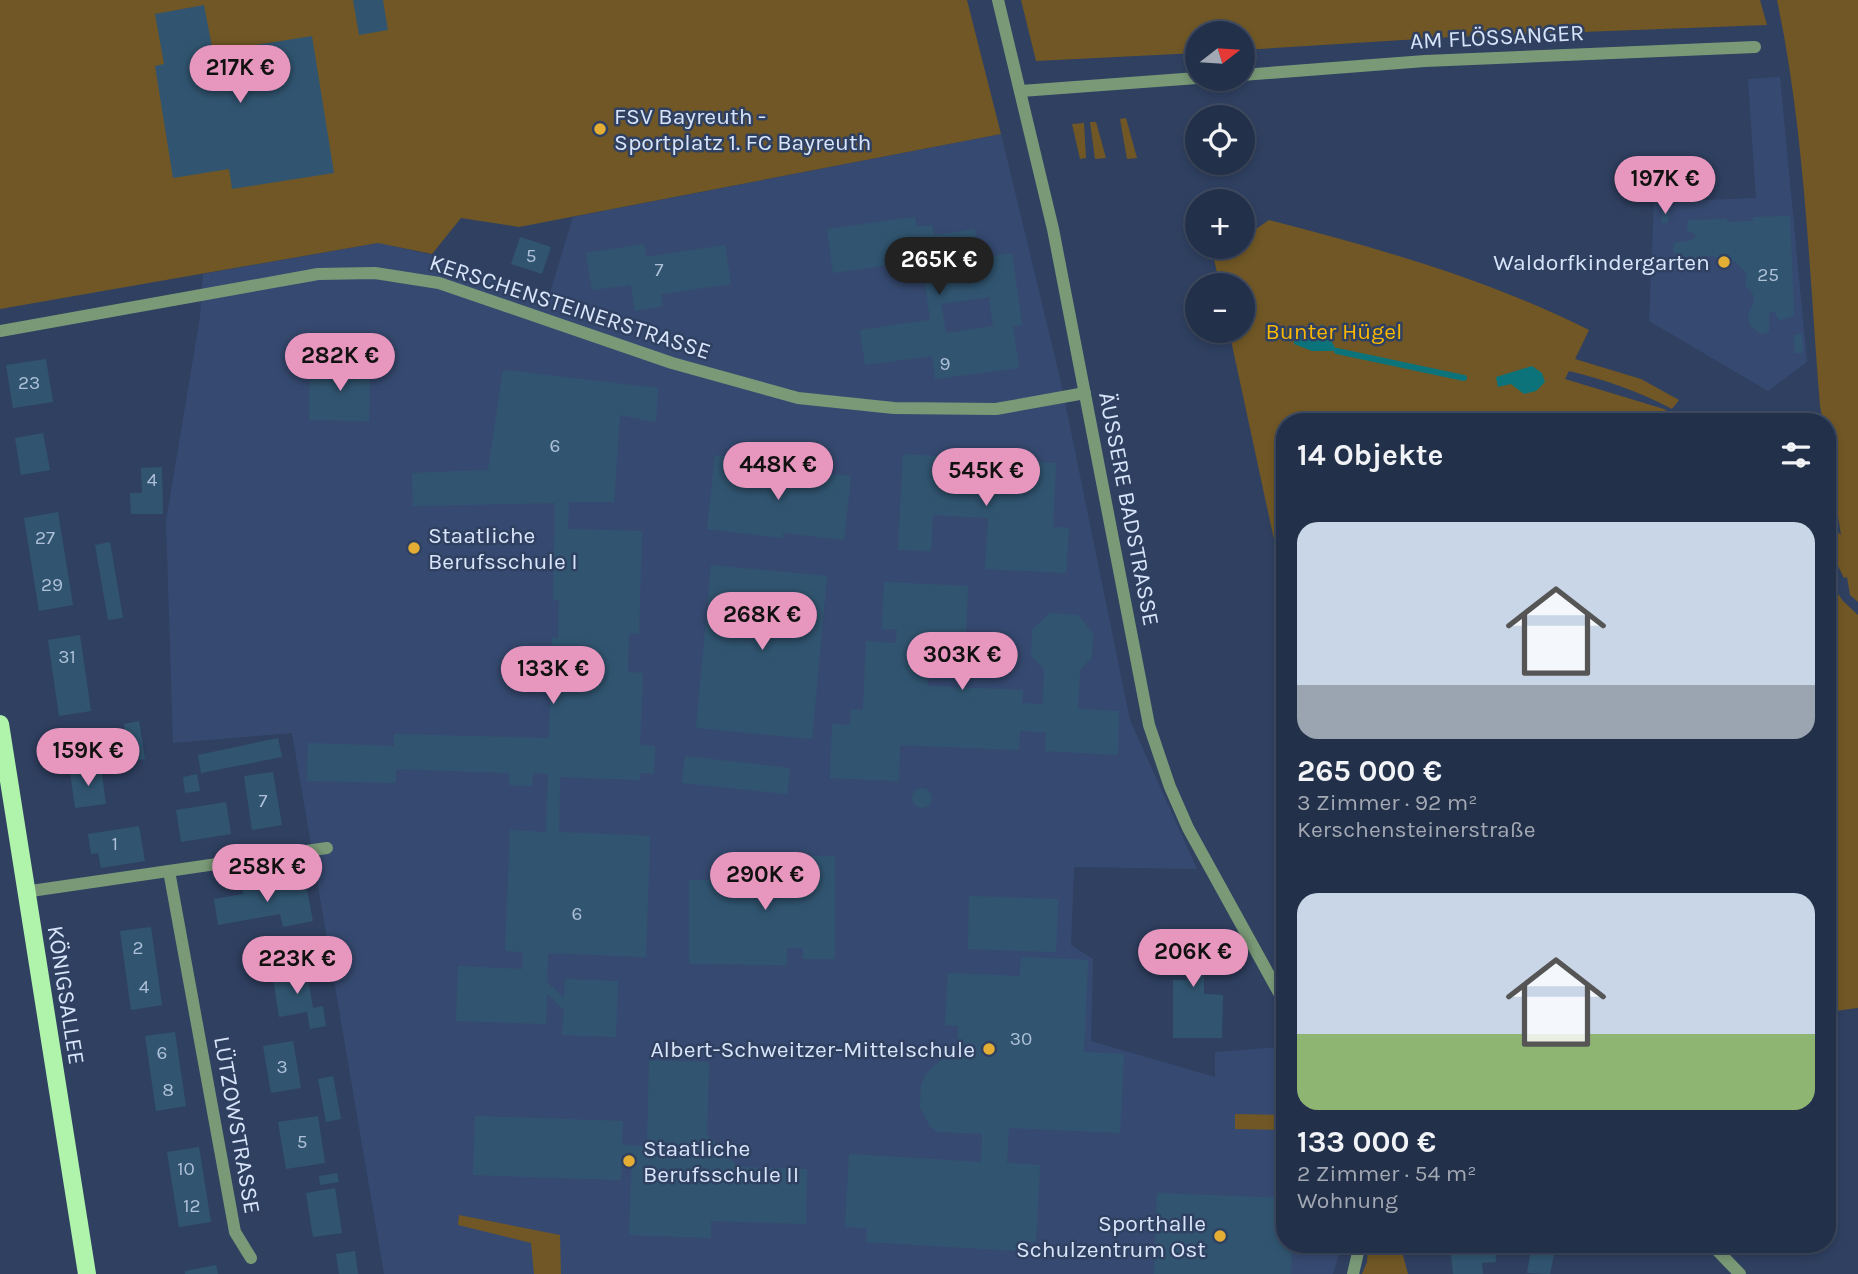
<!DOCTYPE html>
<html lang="de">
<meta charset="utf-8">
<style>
body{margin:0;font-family:Karla,sans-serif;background:#2b3850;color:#f1f3f6;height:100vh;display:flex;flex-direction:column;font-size:26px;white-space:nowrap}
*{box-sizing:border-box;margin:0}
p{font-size:23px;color:#a3a9b4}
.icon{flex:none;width:38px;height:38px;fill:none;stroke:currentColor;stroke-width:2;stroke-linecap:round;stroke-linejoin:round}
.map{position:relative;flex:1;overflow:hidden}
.sheet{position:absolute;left:1276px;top:413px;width:560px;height:840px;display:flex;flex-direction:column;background:#233049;border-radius:28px;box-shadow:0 4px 10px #0003,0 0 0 2px #404b61}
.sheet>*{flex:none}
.needle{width:46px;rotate:73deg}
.fabs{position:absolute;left:1185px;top:21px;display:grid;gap:14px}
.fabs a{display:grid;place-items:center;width:70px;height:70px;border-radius:50%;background:#233049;box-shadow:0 4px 10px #0003,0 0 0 2px #404b61;font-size:35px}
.price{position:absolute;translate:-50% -60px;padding:0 16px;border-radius:24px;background:#e797bd;color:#111;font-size:23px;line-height:46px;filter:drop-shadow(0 2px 4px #0008)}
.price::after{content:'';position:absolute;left:50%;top:42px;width:21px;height:16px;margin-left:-10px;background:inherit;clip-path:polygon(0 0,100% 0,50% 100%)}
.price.on{background:#222;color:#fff}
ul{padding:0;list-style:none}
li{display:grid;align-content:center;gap:14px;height:371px;padding:0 21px}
li span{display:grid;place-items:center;height:217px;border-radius:21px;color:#555}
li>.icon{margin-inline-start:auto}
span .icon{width:126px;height:126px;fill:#fffc;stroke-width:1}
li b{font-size:30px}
h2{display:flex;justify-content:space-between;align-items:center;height:84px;padding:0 21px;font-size:30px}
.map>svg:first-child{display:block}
.built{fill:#364a71}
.green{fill:#705725}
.water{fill:#0d737a}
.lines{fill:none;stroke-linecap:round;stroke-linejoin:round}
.stream{stroke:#0d737a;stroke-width:6}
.building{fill:#315571;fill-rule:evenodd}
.minor{stroke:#7a9a77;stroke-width:12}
.major{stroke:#b0f3ab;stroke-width:18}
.poi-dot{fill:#e4ae35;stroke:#2f4061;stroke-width:2.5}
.labels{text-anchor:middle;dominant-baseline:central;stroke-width:5;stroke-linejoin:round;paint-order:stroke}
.number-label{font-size:19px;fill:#aec0d7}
.street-label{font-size:23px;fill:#d8e4f9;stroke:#2f4061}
.poi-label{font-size:23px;fill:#d8e4f9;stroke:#2f4061;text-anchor:start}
.park-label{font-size:23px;fill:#f9b700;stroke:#2f4061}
</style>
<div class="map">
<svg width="1858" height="1274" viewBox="0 0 1858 1274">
<rect width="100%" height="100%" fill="#2f4061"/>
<!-- built -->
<g class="built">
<polygon points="1780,77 1807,362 1768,391 1649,321 1654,202 1756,198 1748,79"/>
<polygon points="1001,134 1060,378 1130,720 1197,869 1074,867 1071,945 1093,959 1091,1041 1215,1077 1215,1052 1284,1047 1284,1244 1342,1244 1333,1274 384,1274 292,733 173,743 166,521 200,317 203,274 379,243 432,255 549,296 573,217"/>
</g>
<!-- green -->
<g class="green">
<polygon points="0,0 967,0 1001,134 519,227 461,218 432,254 378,243 0,309"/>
<polygon points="1021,0 1760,0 1767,25 1452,37 1243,50 1242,33 1197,33 1197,53 1036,61"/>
<path d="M1777 0H1858V602L1850 595 1847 577 1844 578 1827 544V522L1841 535 1827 449V422H1823L1820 406C1809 271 1805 132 1777 0Z"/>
<polygon points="1126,118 1137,158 1127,159 1120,119"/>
<polygon points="1090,122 1096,122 1106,158 1095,159"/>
<polygon points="1084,123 1086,158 1080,159 1072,124"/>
<path d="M1269 220C1380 249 1485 278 1589 330L1575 359 1641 379 1679 400 1672 409C1638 391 1606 380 1569 371L1565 379 1664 409 1683 422H1284V586L1229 331H1242V285H1220L1211 247H1242L1243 238Z"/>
<polygon points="1827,578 1843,601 1858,615 1858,1008 1827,1012"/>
<polygon points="1235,1114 1284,1115 1284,1130 1235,1129"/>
<polygon points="459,1215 560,1235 561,1274 534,1274 531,1243 458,1225"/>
<polygon points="1368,1244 1400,1244 1408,1274 1362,1274 1367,1262"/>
</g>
<!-- water -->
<g class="water">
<polygon points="1322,324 1337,351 1312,351 1294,344 1294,337 1305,332 1315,334"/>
<polygon points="1532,366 1542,373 1545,382 1536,391 1524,394 1511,384 1498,387 1496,377"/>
</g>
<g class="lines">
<!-- stream -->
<polyline class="stream" points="1337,351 1464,378"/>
</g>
<!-- building -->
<g class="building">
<polygon points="353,0 383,0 388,30 359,35"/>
<polygon points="204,5 213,52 312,36 334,173 232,189 229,169 173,178 155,66 164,64 155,14"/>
<polygon points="1662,208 1669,208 1668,223 1661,223"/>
<polygon points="1790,216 1794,316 1779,320 1774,311 1769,313 1769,332 1761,334 1750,326 1748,314 1754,303 1753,294 1745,285 1747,273 1734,261 1732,263 1722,262 1713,256 1705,256 1693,262 1681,260 1673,251 1674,243 1693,240 1696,235 1687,230 1688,220 1727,219 1727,222 1753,221 1753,217"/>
<path d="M915 217 917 227 932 225 934 235 975 229 979 258 1012 253 1022 325 1013 326 1019 368 935 379 932 356 865 365 860 330 930 320 922 260 833 273 827 229ZM989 297 993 326 946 333 941 304Z"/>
<polygon points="520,237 551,247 542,274 511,264"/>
<polygon points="644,244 646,257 725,245 731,284 661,294 663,306 635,311 631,285 592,290 586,253"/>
<polygon points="1802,334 1803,353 1795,353 1794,335"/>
<polygon points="46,359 53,402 13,408 6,365"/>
<polygon points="310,366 370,366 369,421 309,420"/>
<polygon points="503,370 658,388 656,422 620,415 614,502 569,502 568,529 642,531 639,634 629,633 628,672 643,673 640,745 655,746 654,774 640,773 640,780 560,777 559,832 650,836 646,957 548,953 547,982 564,998 565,979 618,981 616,1037 562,1035 564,1010 547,994 546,1024 456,1021 458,966 523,969 523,952 505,951 510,830 546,832 548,774 533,773 532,786 509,785 509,773 396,769 396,783 307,781 308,743 394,746 394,734 549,738 552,637 558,638 559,600 553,600 555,503 413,506 412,473 488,470"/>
<polygon points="43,433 50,470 21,475 15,438"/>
<polygon points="903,454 1056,463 1053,527 1069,528 1066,573 985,569 988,518 933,515 931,551 898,550"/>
<polygon points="715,455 743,459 741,474 785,480 787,469 851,476 844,540 783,533 783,538 707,529"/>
<polygon points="162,467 163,514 131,514 130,493 142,493 141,468"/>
<polygon points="58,512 73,605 39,611 24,518"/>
<polygon points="110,542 123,618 108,620 95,545"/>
<polygon points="711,565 827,576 812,739 696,728"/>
<polygon points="884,582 968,586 966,636 931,634 928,686 1023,690 1022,703 1043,704 1044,669 1031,656 1032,630 1050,613 1078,615 1093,633 1092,657 1080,670 1078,709 1119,711 1118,755 1045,751 1046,732 1020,731 1019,750 900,745 899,781 830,778 832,724 850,725 851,709 863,710 866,641 896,643 897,629 882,629"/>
<polygon points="80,635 91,711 59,716 48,640"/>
<polygon points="139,721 145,759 130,761 124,724"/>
<polygon points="278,738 282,757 201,773 198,755"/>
<polygon points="685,756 790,768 787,794 682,783"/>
<polygon points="101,768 106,804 75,808 70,772"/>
<polygon points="273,772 282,825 252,830 244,776"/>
<polygon points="197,774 200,791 185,793 183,777"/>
<circle cx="922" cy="798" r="10"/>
<polygon points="226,802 231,834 181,842 176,810"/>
<polygon points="139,826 145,861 101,868 98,853 91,854 88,834"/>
<polygon points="736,855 835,856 835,959 803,959 803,948 787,948 787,965 689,964 689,880 722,880 722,888 736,888"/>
<polygon points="305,880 313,921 283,927 280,914 218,925 214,899 243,894 242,887 275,882 275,886"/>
<polygon points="969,896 1058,899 1056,952 968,949"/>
<polygon points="151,927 162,1005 131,1010 120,931"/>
<polygon points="1163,940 1215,940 1215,967 1204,966 1204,994 1223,995 1222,1038 1173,1038 1173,980 1188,980 1188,973 1163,972"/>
<polygon points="1021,957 1088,960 1084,1052 1124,1054 1120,1133 1009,1128 1007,1163 1040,1165 1036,1242 1019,1241 1018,1251 866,1242 867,1228 845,1227 849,1154 981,1162 982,1134 938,1132 930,1126 920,1108 921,1085 926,1074 942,1059 957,1060 958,1026 945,1025 948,973 1020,976"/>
<polygon points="306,967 313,1008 323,1006 326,1026 310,1029 307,1012 279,1017 272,973"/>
<polygon points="175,1032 186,1106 156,1111 145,1036"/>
<polygon points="293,1041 301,1088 271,1093 263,1046"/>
<polygon points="649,1060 709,1062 707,1134 738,1167 807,1169 806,1224 711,1221 711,1238 629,1235 632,1156 622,1155 621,1180 473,1175 475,1116 623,1121 622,1145 647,1146"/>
<polygon points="333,1076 341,1119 326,1122 318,1079"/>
<polygon points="318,1116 325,1163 286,1169 278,1122"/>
<polygon points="199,1147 211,1222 179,1227 167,1152"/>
<polygon points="337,1173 339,1182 320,1185 319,1176"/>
<polygon points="335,1188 342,1233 313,1237 306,1193"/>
<polygon points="1157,1193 1284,1198 1284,1244 1292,1244 1291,1274 1154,1274"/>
<polygon points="1495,1244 1496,1262 1482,1263 1483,1274 1453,1274 1450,1245"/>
<polygon points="1532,1244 1556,1245 1550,1274 1527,1273"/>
<polygon points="355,1251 358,1274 339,1274 336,1254"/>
<polygon points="216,1265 218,1274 185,1274 185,1271"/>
</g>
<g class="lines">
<!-- minor -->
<g class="minor">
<polyline points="998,0 1053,229 1149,725 1170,787 1188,828 1284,1002"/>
<polyline points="1242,75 1425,61 1755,47"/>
<polyline points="1021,91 1197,78"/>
<polyline points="0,331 318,274 375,273 439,283 672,363 798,398 894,408 996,409 1085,393"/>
<polyline points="169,871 235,1232 251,1258"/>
<polyline points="24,892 327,848"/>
<polyline points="1711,1244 1740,1274"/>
<polyline points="1353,1274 1360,1244"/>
</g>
<!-- major -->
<polyline class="major" points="0,724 87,1274"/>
</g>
<!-- markers -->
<g class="poi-dot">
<circle cx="600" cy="129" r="7"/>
<circle cx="1724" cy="262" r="7"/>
<circle cx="414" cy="548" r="7"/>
<circle cx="989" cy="1049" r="7"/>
<circle cx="629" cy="1161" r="7"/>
<circle cx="1220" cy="1236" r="7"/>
</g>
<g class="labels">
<!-- number labels -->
<g class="number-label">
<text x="531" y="256">5</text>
<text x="659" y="270">7</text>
<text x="1768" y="275">25</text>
<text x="945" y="364">9</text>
<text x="29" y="383">23</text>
<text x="555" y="446">6</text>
<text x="152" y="480">4</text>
<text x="45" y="538">27</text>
<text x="52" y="585">29</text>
<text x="67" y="657">31</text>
<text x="263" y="801">7</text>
<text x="115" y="844">1</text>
<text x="577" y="914">6</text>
<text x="138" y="948">2</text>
<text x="144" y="987">4</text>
<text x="1021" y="1039">30</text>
<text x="162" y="1053">6</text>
<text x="282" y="1067">3</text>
<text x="168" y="1090">8</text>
<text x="302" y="1142">5</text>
<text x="186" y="1169">10</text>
<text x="192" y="1206">12</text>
</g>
<!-- street labels -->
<g class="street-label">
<text transform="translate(1497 37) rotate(-3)">AM FLÖSSANGER</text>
<text transform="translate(570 307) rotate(18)">KERSCHENSTEINERSTRASSE</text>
<text transform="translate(1129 509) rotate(79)">ÄUSSERE BADSTRASSE</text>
<text transform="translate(66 995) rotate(81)">KÖNIGSALLEE</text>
<text transform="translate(237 1125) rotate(80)">LÜTZOWSTRASSE</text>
</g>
<!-- poi labels -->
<g class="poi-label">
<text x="614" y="116">FSV Bayreuth -<tspan x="614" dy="26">Sportplatz 1. FC Bayreuth</tspan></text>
<text x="1710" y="262" text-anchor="end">Waldorfkindergarten</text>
<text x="428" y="535">Staatliche<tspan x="428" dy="26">Berufsschule I</tspan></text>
<text x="975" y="1049" text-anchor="end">Albert-Schweitzer-Mittelschule</text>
<text x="643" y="1148">Staatliche<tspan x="643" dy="26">Berufsschule II</tspan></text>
<text x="1206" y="1223" text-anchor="end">Sporthalle<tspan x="1206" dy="26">Schulzentrum Ost</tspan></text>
</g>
<!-- park labels -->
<g class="park-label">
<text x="1334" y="331">Bunter Hügel</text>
</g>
</g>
</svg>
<div class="fabs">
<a><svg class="needle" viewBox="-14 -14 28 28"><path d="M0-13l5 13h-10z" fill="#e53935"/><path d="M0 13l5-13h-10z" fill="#a3a9b4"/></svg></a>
<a><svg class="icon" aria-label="locate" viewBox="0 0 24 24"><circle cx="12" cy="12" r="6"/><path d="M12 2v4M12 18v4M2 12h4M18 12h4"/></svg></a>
<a>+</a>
<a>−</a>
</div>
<b class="price" style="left:240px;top:105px">217K €</b>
<b class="price" style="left:1665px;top:216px">197K €</b>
<b class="price on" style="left:939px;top:297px">265K €</b>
<b class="price" style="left:340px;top:393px">282K €</b>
<b class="price" style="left:778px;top:502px">448K €</b>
<b class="price" style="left:986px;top:508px">545K €</b>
<b class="price" style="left:762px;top:652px">268K €</b>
<b class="price" style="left:962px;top:692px">303K €</b>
<b class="price" style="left:553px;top:706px">133K €</b>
<b class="price" style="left:88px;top:788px">159K €</b>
<b class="price" style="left:267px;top:904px">258K €</b>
<b class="price" style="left:765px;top:912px">290K €</b>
<b class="price" style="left:1193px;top:989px">206K €</b>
<b class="price" style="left:297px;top:996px">223K €</b>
<section class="sheet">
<h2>14 Objekte<svg class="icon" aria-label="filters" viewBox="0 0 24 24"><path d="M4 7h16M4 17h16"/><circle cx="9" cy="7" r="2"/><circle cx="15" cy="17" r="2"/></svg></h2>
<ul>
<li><span style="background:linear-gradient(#c9d6e8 75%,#9aa5b1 0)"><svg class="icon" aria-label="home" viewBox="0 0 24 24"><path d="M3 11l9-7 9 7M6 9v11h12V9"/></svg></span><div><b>265 000 €</b><p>3 Zimmer · 92 m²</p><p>Kerschensteinerstraße</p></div></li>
<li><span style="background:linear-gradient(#c9d6e8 65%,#8fb573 0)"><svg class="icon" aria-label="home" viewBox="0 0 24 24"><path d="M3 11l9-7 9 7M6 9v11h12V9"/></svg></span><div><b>133 000 €</b><p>2 Zimmer · 54 m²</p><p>Wohnung</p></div></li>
</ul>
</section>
</div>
